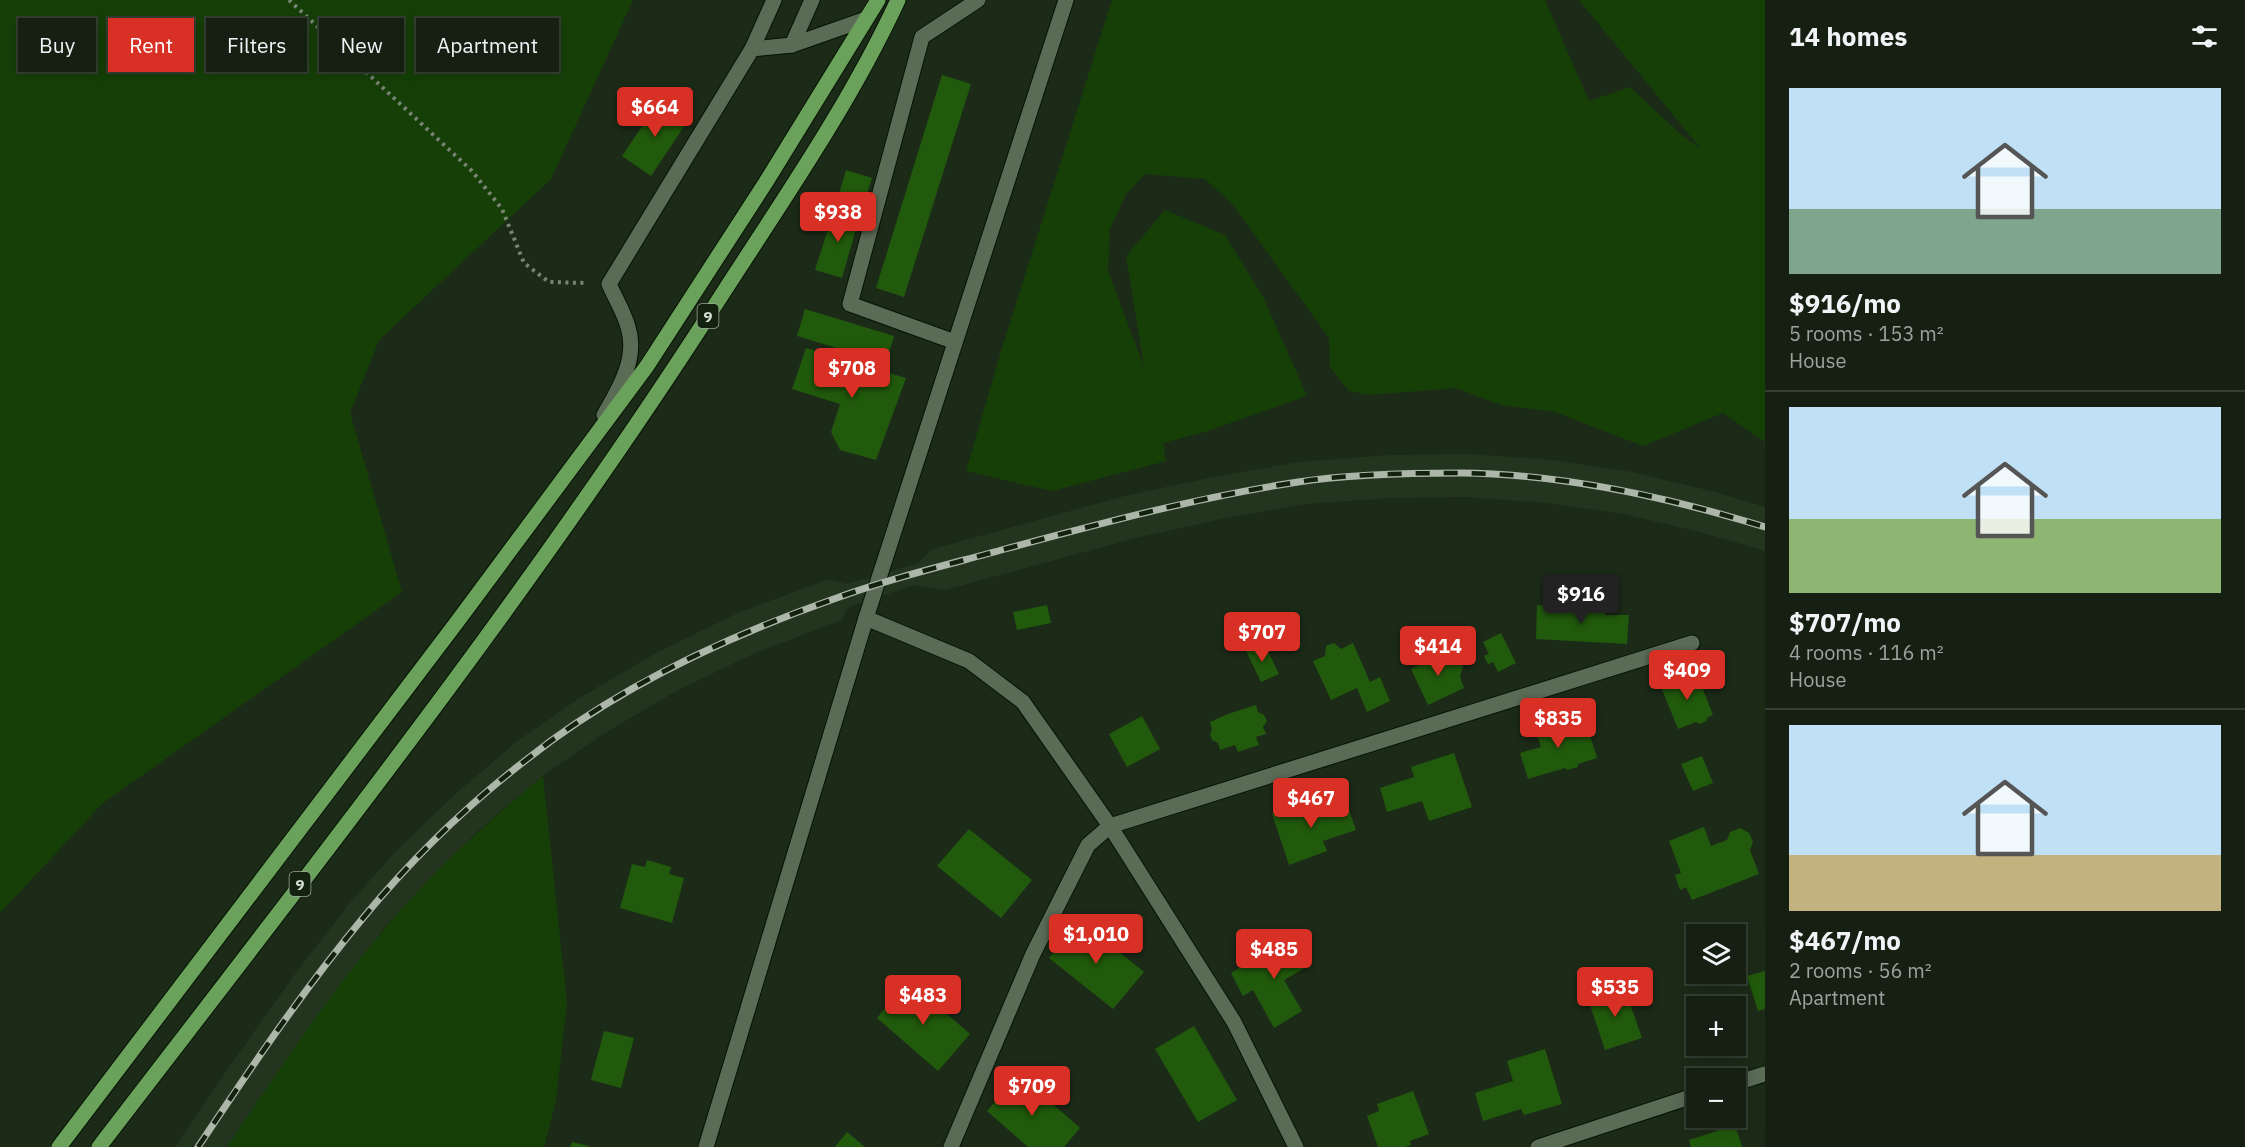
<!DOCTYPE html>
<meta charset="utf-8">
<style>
body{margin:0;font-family:"IBM Plex Sans",sans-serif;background:#1e281b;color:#f1f3f6;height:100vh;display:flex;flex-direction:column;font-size:22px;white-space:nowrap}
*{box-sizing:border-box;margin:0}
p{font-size:20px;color:#9da39f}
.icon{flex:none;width:33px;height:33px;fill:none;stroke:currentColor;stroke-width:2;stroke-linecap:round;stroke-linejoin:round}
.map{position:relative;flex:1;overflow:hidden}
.panel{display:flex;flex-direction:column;background:#152012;width:480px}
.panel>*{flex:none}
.banner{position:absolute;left:18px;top:18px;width:570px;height:54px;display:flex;gap:12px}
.fabs{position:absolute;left:1686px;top:924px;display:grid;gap:12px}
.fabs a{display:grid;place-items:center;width:60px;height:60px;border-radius:0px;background:#152012;box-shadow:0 3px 15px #0003,0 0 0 2px #343e32;font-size:30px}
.price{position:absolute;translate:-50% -51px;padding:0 14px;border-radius:6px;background:#d93025;color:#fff;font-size:20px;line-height:39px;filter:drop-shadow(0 2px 3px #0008)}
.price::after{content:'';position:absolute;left:50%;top:36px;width:18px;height:14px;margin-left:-9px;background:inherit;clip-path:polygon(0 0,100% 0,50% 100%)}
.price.active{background:#222;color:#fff}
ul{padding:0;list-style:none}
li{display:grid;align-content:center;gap:12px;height:318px;padding:0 24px}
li+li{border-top:2px solid #343e32}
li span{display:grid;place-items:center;height:186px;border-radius:0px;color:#555}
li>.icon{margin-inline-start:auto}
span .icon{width:108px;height:108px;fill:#fffc;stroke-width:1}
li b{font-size:26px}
h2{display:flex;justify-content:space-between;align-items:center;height:72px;padding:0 24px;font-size:26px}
.tag{padding:0 21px;border-radius:0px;background:#152012;box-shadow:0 3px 15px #0003,0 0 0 2px #343e32;font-size:21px;line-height:54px}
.tag.active{background:#d93025;color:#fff}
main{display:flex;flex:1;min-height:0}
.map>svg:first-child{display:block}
.built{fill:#23351e}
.green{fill:#163f08}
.building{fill:#215a0c}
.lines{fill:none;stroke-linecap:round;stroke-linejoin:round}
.lane-casing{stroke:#061303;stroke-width:17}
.street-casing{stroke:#061303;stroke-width:17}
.secondary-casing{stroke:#061303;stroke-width:17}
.primary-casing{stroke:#061303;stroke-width:17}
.path{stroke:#788474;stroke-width:4;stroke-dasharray:3 4.5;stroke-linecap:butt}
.lane{stroke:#5a6b56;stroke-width:15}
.street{stroke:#5a6b56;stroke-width:15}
.secondary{stroke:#5a6b56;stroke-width:15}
.primary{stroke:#6ba25b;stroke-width:15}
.rail-casing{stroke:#acb6a9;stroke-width:7}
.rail{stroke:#13210f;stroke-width:4.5;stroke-dasharray:14;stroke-linecap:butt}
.labels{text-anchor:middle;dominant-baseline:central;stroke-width:4.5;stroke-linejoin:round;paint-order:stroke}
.shield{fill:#13210f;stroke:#9ca799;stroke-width:1.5}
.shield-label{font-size:15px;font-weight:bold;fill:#d7e0d4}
</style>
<main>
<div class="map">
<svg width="1765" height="1147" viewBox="0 0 1765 1147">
<rect width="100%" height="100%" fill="#1c2b18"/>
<!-- built -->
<polygon class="built" points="1468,454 1553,460 1632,472 1715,492 1765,507 1765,551 1704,533 1624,514 1548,503 1466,497 1391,498 1305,504 1217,520 1132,539 945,590 914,585 848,607 842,620 755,653 678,690 605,733 542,776 480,829 428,880 381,932 264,1092 227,1147 175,1147 229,1067 298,970 348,905 397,850 451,798 516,742 581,697 658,652 738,613 829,579 846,584 916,564 933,549 1121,497 1208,478 1299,462 1389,455"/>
<!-- green -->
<g class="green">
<polygon points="0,0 633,0 551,179 379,340 350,413 402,592 103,803 0,913"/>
<polygon points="1112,0 1545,0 1589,101 1630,87 1680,134 1701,149 1579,0 1765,0 1765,442 1723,413 1643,446 1555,412 1501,405 1456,388 1369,395 1349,391 1330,367 1329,338 1233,205 1205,179 1145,174 1126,194 1110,229 1108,271 1144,367 1126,256 1165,210 1225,235 1263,297 1307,396 1205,432 1163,443 1166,461 1052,491 966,471 1002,348"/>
<path d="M543 776 567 1003 556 1100 544 1147H227C276 1074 325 999 382 932 430 874 485 824 543 776Z"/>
</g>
<!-- building -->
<g class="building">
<polygon points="942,75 971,84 904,297 876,288"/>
<polygon points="660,100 689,119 651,176 622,156"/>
<polygon points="846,170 872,178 864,203 839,194"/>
<polygon points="835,207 860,215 842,278 815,270"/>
<polygon points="805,309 894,336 886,363 797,336"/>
<polygon points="806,348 906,378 876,460 840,450 831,432 840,404 792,389"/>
<polygon points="1047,605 1051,623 1017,630 1013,612"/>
<polygon points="1537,605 1605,609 1605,615 1629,615 1627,644 1536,639"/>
<polygon points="1501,633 1516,663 1498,672 1493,662 1488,664 1484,656 1489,654 1483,642"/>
<polygon points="1264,643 1279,674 1261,682 1246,651"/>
<polygon points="1334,643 1341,649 1353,643 1370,682 1380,677 1390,701 1367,712 1357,688 1331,700 1313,661 1325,656 1326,646"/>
<polygon points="1447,651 1452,662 1463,666 1460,677 1464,688 1428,705 1411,669 1421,664 1425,652 1436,656"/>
<polygon points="1696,672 1713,715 1708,717 1706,721 1700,724 1696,722 1678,729 1661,687 1674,678 1679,679"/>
<polygon points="1256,705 1258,712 1264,715 1267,721 1263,727 1266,734 1256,737 1259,745 1238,752 1235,745 1220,750 1218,743 1212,740 1210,734 1212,729 1210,722 1228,714"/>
<polygon points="1142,716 1160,749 1127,767 1109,734"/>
<polygon points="1563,716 1569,735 1588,729 1597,758 1578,764 1578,767 1567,770 1565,768 1528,779 1520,753 1541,747 1534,725"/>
<polygon points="1454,753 1472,807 1429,821 1422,801 1387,812 1380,788 1414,777 1411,767"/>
<polygon points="1702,756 1713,783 1693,791 1681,764"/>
<polygon points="1310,801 1313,812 1346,801 1356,830 1323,841 1327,851 1289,865 1272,814"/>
<polygon points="1704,827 1711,846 1727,840 1730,832 1740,828 1749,833 1753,842 1750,850 1759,874 1692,900 1686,887 1680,890 1675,875 1681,873 1669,841"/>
<polygon points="969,829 1032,880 1001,918 937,866"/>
<polygon points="647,860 671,867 669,874 684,878 672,923 620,908 632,864 645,867"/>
<polygon points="1080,920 1144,972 1113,1009 1049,958"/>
<polygon points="1294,937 1310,965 1284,980 1302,1011 1274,1028 1253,990 1243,996 1231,973"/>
<polygon points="1765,971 1765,1009 1758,1011 1747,976"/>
<polygon points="908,980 970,1034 938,1071 877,1018"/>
<polygon points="1624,986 1642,1038 1605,1050 1588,999"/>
<polygon points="1194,1026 1237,1100 1198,1122 1155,1049"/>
<polygon points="604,1031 634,1038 621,1088 591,1080"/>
<polygon points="1545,1049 1562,1104 1524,1115 1521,1109 1483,1121 1475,1093 1513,1081 1507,1061"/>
<polygon points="1019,1074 1080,1128 1064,1147 1028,1147 987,1111"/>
<polygon points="1413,1091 1429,1134 1410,1141 1411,1145 1405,1147 1378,1147 1367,1116 1379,1111 1377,1104"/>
<polygon points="1735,1125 1742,1147 1691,1147 1689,1140"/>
<polygon points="847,1132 865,1147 835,1147"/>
<polygon points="572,1142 589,1146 589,1147 570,1147"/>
</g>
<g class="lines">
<defs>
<g id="lane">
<polyline points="792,45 812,0"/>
<polyline points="955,342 850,304 922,37 978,0"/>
<path d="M604 415C619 389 638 358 628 327 624 312 615 298 609 284L752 49 792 45 866 19"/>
</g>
<g id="street">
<polyline points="752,49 774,0"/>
<polyline points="866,618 969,661 1023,702 1110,826 1234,1022 1296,1147"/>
<polyline points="1736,1083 1765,1074"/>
<polyline points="951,1147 1033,954 1088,845 1110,826 1692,643"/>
<polyline points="1538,1147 1696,1095"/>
</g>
<polyline id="secondary" points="706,1147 866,618 1066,0"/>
<g id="primary">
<polyline points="59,1147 457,622 647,366 766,182 878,0"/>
<path d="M99 1147C310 872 526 599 714 307 778 207 848 108 898 0"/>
</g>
</defs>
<!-- lane casing -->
<use href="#lane" class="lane-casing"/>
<!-- street casing -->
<use href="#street" class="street-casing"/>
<!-- secondary casing -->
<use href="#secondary" class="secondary-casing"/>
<!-- primary casing -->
<use href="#primary" class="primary-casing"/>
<!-- path -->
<polyline class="path" points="289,0 472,171 502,209 524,263 549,282 587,283"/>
<!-- lane -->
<use href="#lane" class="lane"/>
<!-- street -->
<use href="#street" class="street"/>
<!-- secondary -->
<use href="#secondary" class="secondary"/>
<!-- primary -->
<use href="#primary" class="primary"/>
<defs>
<path id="rail" d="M198 1147C250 1069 303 990 363 918 411 860 466 806 526 760 616 688 723 638 831 600 887 579 947 565 1005 549 1102 523 1199 497 1298 482 1351 474 1407 473 1461 473 1564 474 1667 497 1765 527"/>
</defs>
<!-- rail casing -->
<use href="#rail" class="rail-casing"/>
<!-- rail -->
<use href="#rail" class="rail"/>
</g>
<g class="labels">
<!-- shield labels -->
<g class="shield">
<rect x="697.5" y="304" width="21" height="24" rx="4.5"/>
<rect x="289.5" y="872" width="21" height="24" rx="4.5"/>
</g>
<g class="shield-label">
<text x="708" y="316">9</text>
<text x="300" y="884">9</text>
</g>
</g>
</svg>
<div class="fabs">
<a><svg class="icon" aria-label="layers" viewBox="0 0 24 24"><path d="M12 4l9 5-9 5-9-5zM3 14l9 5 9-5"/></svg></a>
<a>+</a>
<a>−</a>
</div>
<b class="price" style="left:655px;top:138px">$664</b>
<b class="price" style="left:838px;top:243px">$938</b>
<b class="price" style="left:852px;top:399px">$708</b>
<b class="price active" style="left:1581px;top:625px">$916</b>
<b class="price" style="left:1262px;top:663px">$707</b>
<b class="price" style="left:1438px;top:677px">$414</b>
<b class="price" style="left:1687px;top:701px">$409</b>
<b class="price" style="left:1558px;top:749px">$835</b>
<b class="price" style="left:1311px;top:829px">$467</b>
<b class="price" style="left:1096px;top:965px">$1,010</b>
<b class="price" style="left:1274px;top:980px">$485</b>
<b class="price" style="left:1615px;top:1018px">$535</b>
<b class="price" style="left:923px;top:1026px">$483</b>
<b class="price" style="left:1032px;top:1117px">$709</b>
<div class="banner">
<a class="tag">Buy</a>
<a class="tag active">Rent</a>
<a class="tag">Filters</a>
<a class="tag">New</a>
<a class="tag">Apartment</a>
</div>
</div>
<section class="panel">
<h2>14 homes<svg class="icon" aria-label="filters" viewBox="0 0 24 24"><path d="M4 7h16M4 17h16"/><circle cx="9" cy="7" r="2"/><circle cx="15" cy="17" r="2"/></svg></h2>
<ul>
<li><span style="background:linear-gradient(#bfe0f5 65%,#7fa58c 0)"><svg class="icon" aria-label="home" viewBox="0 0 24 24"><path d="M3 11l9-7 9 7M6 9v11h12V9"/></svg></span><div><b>$916/mo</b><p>5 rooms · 153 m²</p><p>House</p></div></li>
<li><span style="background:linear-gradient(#bfe0f5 60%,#8fb573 0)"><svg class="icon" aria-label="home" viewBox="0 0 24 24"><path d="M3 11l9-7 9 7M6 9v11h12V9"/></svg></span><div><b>$707/mo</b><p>4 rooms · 116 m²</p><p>House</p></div></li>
<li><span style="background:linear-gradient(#bfe0f5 70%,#c2b280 0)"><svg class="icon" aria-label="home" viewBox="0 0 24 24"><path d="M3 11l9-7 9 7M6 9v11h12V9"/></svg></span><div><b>$467/mo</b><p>2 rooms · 56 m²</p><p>Apartment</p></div></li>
</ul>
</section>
</main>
